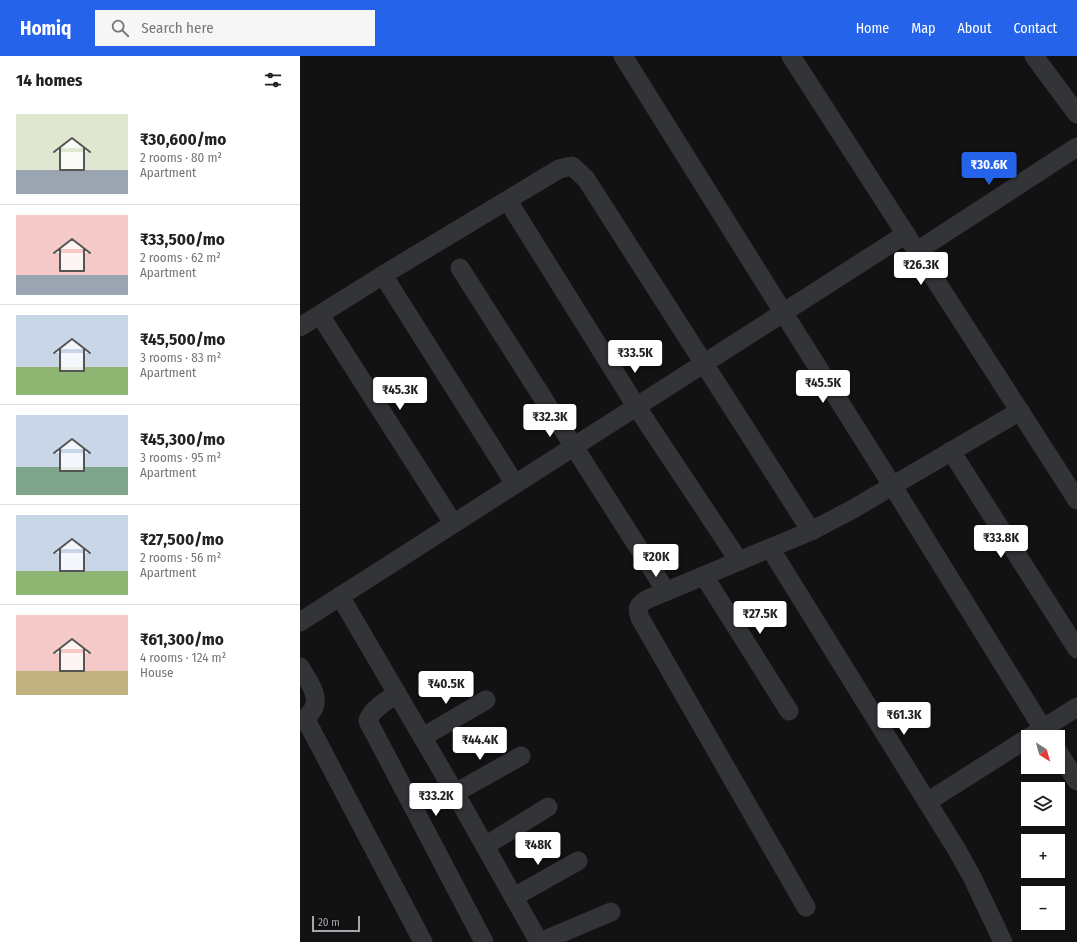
<!DOCTYPE html>
<meta charset="utf-8">
<style>
body{margin:0;font-family:"Fira Sans Condensed",sans-serif;background:#f6f6f6;color:#222;height:100vh;display:flex;flex-direction:column;font-size:15px;white-space:nowrap}
*{box-sizing:border-box;margin:0}
p{font-size:13px;color:#767676}
.icon{flex:none;width:22px;height:22px;fill:none;stroke:currentColor;stroke-width:2;stroke-linecap:round;stroke-linejoin:round}
.map{position:relative;flex:1;overflow:hidden}
.sheet{display:flex;flex-direction:column;background:#fff;width:300px}
.sheet>*{flex:none}
.needle{width:26px;rotate:143deg}
.controls{position:absolute;left:721px;top:674px;display:grid;gap:8px}
.controls a{display:grid;place-items:center;width:44px;height:44px;border-radius:0px;background:#fff;box-shadow:0 1px 3px #0004;font-size:20px}
.scale{position:absolute;left:12px;bottom:10px;width:48px;box-sizing:border-box;padding-left:4px;border:2px solid #a4a8b3;border-top:0;font-size:11px;line-height:14px;white-space:nowrap;color:#a4a8b3;-webkit-text-stroke:3px #0d0d0e;paint-order:stroke}
.price{position:absolute;translate:-50% -34px;padding:0 9px;border-radius:4px;background:#fff;color:#222;font-size:13px;line-height:26px;filter:drop-shadow(0 1px 2px #0008)}
.price::after{content:'';position:absolute;left:50%;top:24px;width:12px;height:9px;margin-left:-6px;background:inherit;clip-path:polygon(0 0,100% 0,50% 100%)}
.price.current{background:#2563eb;color:#fff}
ul{padding:0;list-style:none}
li{display:flex;align-items:center;gap:12px;height:100px;padding:0 16px}
li+li{border-top:1px solid #e0e0e0}
li span{display:grid;place-items:center;flex:none;width:112px;height:80px;border-radius:0px;color:#555}
li>.icon{margin-inline-start:auto}
span .icon{width:48px;height:48px;fill:#fffc;stroke-width:1}
li b{font-size:17px}
h2{display:flex;justify-content:space-between;align-items:center;height:48px;padding:0 16px;font-size:17px}
header{display:flex;align-items:center;gap:24px;box-sizing:border-box;height:56px;padding:0 20px;background:#2563eb;color:#fff}
header strong{font-size:19px}
nav{display:flex;gap:22px;margin-inline-start:auto;font-size:14px}
.search{width:280px;height:36px;background:#f6f6f6;display:flex;align-items:center;gap:10px;box-sizing:border-box;padding:0 14px;border-radius:0px;color:#767676;font-size:15px}
main{display:flex;flex:1;min-height:0}
.map>svg:first-child{display:block}
.lines{fill:none;stroke-linecap:round;stroke-linejoin:round}
.street{stroke:#333438;stroke-width:19}
</style>
<header>
<strong>Homiq</strong>
<div class="search"><svg class="icon" aria-label="search" viewBox="0 0 24 24"><circle cx="10" cy="10" r="6"/><path d="M15 15l6 6"/></svg>Search here</div>
<nav><a>Home</a><a>Map</a><a>About</a><a>Contact</a></nav>
</header>
<main>
<section class="sheet">
<h2>14 homes<svg class="icon" aria-label="filters" viewBox="0 0 24 24"><path d="M4 7h16M4 17h16"/><circle cx="9" cy="7" r="2"/><circle cx="15" cy="17" r="2"/></svg></h2>
<ul>
<li><span style="background:linear-gradient(#dfe7d0 70%,#9aa5b1 0)"><svg class="icon" aria-label="home" viewBox="0 0 24 24"><path d="M3 11l9-7 9 7M6 9v11h12V9"/></svg></span><div><b>₹30,600/mo</b><p>2 rooms · 80 m²</p><p>Apartment</p></div></li>
<li><span style="background:linear-gradient(#f6c9c9 75%,#9aa5b1 0)"><svg class="icon" aria-label="home" viewBox="0 0 24 24"><path d="M3 11l9-7 9 7M6 9v11h12V9"/></svg></span><div><b>₹33,500/mo</b><p>2 rooms · 62 m²</p><p>Apartment</p></div></li>
<li><span style="background:linear-gradient(#c9d6e8 65%,#8fb573 0)"><svg class="icon" aria-label="home" viewBox="0 0 24 24"><path d="M3 11l9-7 9 7M6 9v11h12V9"/></svg></span><div><b>₹45,500/mo</b><p>3 rooms · 83 m²</p><p>Apartment</p></div></li>
<li><span style="background:linear-gradient(#c9d6e8 65%,#7fa58c 0)"><svg class="icon" aria-label="home" viewBox="0 0 24 24"><path d="M3 11l9-7 9 7M6 9v11h12V9"/></svg></span><div><b>₹45,300/mo</b><p>3 rooms · 95 m²</p><p>Apartment</p></div></li>
<li><span style="background:linear-gradient(#c9d6e8 70%,#8fb573 0)"><svg class="icon" aria-label="home" viewBox="0 0 24 24"><path d="M3 11l9-7 9 7M6 9v11h12V9"/></svg></span><div><b>₹27,500/mo</b><p>2 rooms · 56 m²</p><p>Apartment</p></div></li>
<li><span style="background:linear-gradient(#f6c9c9 70%,#c2b280 0)"><svg class="icon" aria-label="home" viewBox="0 0 24 24"><path d="M3 11l9-7 9 7M6 9v11h12V9"/></svg></span><div><b>₹61,300/mo</b><p>4 rooms · 124 m²</p><p>House</p></div></li>
</ul>
</section>
<div class="map">
<svg width="777" height="886" viewBox="0 0 777 886">
<rect width="100%" height="100%" fill="#121213"/>
<g class="lines">
<!-- street -->
<g class="street">
<polyline points="323,0 483,256 592,429 748,681"/>
<polyline points="491,0 777,444"/>
<polyline points="734,0 777,58"/>
<polyline points="208,145 336,350 439,505"/>
<polyline points="617,195 777,91"/>
<polyline points="160,212 366,535"/>
<polyline points="83,219 215,428"/>
<polyline points="20,259 153,467"/>
<polyline points="0,271 83,219 259,113 267,111 272,110 286,123 511,475"/>
<polyline points="651,395 777,593"/>
<polyline points="470,492 657,794 672,821 703,886"/>
<polyline points="404,520 489,655"/>
<polyline points="40,540 155,737 239,886"/>
<polyline points="0,566 606,178"/>
<path d="M0 611C7 623 22 641 12 655 9 659 4 663 0 666"/>
<path d="M97 637C88 644 70 654 68 665L184 886"/>
<polyline points="5,662 123,886"/>
<polyline points="733,679 777,651"/>
<polyline points="123,681 186,644"/>
<polyline points="758,696 777,725"/>
<polyline points="155,737 221,700"/>
<polyline points="627,746 728,682"/>
<polyline points="185,790 248,751"/>
<polyline points="214,841 278,805"/>
<path d="M506 851 340 562C336 551 339 548 348 543L511 475 553 453 720 355"/>
<polyline points="240,886 311,856"/>
</g>
</g>
</svg>
<div class="controls">
<a><svg class="needle" viewBox="-14 -14 28 28"><path d="M0-13l5 13h-10z" fill="#e53935"/><path d="M0 13l5-13h-10z" fill="#767676"/></svg></a>
<a><svg class="icon" aria-label="layers" viewBox="0 0 24 24"><path d="M12 4l9 5-9 5-9-5zM3 14l9 5 9-5"/></svg></a>
<a>+</a>
<a>−</a>
</div>
<div class="scale">20 m</div>
<b class="price current" style="left:689px;top:130px">₹30.6K</b>
<b class="price" style="left:621px;top:230px">₹26.3K</b>
<b class="price" style="left:335px;top:318px">₹33.5K</b>
<b class="price" style="left:523px;top:348px">₹45.5K</b>
<b class="price" style="left:100px;top:355px">₹45.3K</b>
<b class="price" style="left:250px;top:382px">₹32.3K</b>
<b class="price" style="left:701px;top:503px">₹33.8K</b>
<b class="price" style="left:356px;top:522px">₹20K</b>
<b class="price" style="left:460px;top:579px">₹27.5K</b>
<b class="price" style="left:146px;top:649px">₹40.5K</b>
<b class="price" style="left:604px;top:680px">₹61.3K</b>
<b class="price" style="left:180px;top:705px">₹44.4K</b>
<b class="price" style="left:136px;top:761px">₹33.2K</b>
<b class="price" style="left:238px;top:810px">₹48K</b>
</div>
</main>
